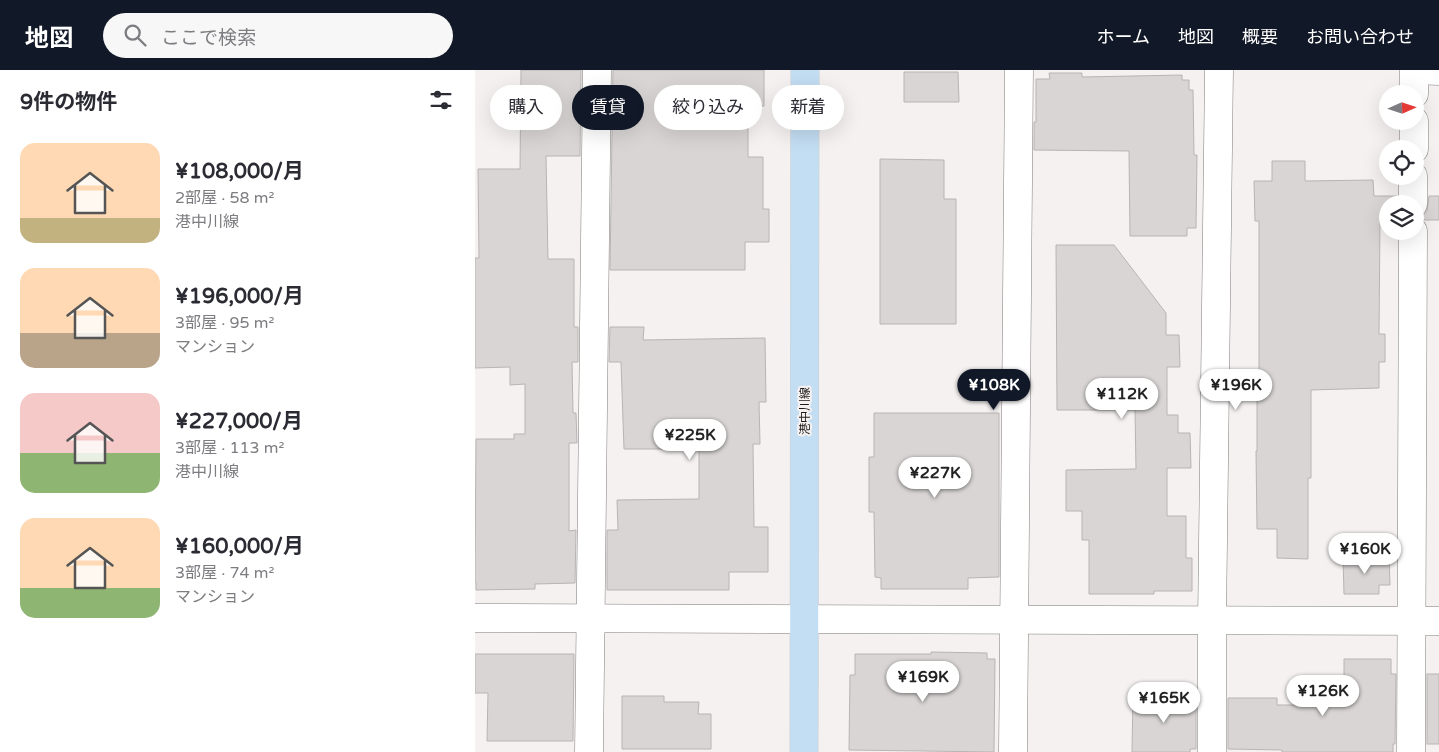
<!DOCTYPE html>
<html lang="ja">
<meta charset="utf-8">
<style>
body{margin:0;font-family:"Varela Round","Noto Sans JP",sans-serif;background:#f7f7f7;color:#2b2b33;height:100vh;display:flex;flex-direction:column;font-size:19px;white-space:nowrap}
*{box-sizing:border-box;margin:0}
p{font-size:16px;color:#7c7c81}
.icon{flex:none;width:28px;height:28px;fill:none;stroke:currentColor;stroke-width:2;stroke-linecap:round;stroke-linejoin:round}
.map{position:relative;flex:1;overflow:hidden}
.drawer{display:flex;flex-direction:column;background:#fff;width:475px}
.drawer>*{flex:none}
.hud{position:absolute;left:15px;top:15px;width:475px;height:45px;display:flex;gap:10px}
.needle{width:32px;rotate:87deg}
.buttons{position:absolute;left:904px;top:15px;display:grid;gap:10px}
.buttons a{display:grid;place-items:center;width:45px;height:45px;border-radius:50%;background:#fff;box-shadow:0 5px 20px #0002;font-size:25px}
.price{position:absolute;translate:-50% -42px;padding:0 11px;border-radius:18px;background:#fff;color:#222;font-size:16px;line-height:32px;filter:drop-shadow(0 1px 2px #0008)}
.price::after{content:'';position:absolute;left:50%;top:30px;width:15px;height:11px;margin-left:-8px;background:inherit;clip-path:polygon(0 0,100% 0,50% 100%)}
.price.selected{background:#111827;color:#fff}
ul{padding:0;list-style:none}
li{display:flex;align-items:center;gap:15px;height:125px;padding:0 20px}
li span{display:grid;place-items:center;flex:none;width:140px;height:100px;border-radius:15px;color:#555}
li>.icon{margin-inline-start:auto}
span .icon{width:60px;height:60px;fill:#fffc;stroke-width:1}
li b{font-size:21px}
h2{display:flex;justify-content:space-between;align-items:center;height:60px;padding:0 20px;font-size:21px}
.chip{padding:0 18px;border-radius:22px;background:#fff;box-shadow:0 5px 20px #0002;font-size:18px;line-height:45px}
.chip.selected{background:#111827;color:#fff}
header{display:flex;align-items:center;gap:30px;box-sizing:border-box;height:70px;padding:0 25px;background:#111827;color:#fff}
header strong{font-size:24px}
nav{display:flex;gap:28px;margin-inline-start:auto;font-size:18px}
.search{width:350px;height:45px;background:#f7f7f7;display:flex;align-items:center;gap:12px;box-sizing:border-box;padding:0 18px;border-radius:28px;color:#7c7c81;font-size:19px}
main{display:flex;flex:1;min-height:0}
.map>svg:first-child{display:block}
.building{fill:#d9d5d5;stroke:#b8b4b4}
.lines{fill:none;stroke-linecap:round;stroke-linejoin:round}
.minor-casing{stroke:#807c7c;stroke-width:29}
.major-casing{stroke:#cdcdcd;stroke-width:29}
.minor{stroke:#fff;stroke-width:28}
.major{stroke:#c3ddf3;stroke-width:28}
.labels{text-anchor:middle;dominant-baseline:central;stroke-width:4;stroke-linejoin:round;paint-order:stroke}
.street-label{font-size:12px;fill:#1c1b1b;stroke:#f5f1f1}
</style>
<header>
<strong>地図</strong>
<div class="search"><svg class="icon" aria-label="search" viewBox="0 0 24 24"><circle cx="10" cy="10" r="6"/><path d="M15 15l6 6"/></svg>ここで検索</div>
<nav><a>ホーム</a><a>地図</a><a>概要</a><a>お問い合わせ</a></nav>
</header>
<main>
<section class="drawer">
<h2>9件の物件<svg class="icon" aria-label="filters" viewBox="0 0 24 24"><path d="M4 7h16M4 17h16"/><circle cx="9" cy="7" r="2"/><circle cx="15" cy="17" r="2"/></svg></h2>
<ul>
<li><span style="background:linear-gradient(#ffd9b3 75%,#c2b280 0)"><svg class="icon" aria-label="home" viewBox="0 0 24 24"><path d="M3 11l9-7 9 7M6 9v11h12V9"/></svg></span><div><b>¥108,000/月</b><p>2部屋 · 58 m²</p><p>港中川線</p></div></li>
<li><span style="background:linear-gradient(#ffd9b3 65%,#b9a48a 0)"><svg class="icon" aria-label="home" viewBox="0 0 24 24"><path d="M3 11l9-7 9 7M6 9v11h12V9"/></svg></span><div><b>¥196,000/月</b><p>3部屋 · 95 m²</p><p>マンション</p></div></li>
<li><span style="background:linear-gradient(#f6c9c9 60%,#8fb573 0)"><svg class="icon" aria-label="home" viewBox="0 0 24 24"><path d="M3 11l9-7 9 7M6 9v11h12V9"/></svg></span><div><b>¥227,000/月</b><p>3部屋 · 113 m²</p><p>港中川線</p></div></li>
<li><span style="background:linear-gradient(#ffd9b3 70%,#8fb573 0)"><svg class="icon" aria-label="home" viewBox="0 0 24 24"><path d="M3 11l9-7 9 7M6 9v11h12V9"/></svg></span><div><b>¥160,000/月</b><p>3部屋 · 74 m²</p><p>マンション</p></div></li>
</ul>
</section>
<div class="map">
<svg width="964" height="682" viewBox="0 0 964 682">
<rect width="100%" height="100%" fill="#f5f1f1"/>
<!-- building -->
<g class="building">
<polygon points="46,0 106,0 105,86 71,86 73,189 99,189 99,257 103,257 103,292 97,292 98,343 101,343 102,373 94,373 94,461 101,460 100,513 60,514 60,519 1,520 1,512 0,512 1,369 39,369 39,364 50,364 50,314 35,315 35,297 0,298 0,188 4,188 3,99 45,99"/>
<polygon points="138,0 289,0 289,36 273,36 273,87 288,87 288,139 294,139 294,172 270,172 270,200 135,200"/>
<polygon points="429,2 483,2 484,32 429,32"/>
<polygon points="574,3 607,3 607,7 707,5 707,10 714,10 714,20 718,20 719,85 722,85 721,158 712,158 712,166 655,166 654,81 559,80 559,52 561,52 561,9 575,9"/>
<polygon points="405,89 469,90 469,129 481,129 481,254 405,254"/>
<polygon points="797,91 830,91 830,111 898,110 899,126 922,126 922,134 912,134 912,150 905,150 904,264 910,264 910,292 904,292 904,318 836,320 836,408 833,408 833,489 802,488 802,459 782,459 781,381 782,381 782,325 784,325 784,151 780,151 779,111 797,111"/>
<polygon points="954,126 964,126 964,150 949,150 946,148 952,141"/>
<polygon points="581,175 639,175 691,243 691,265 704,265 705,297 692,297 692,345 703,345 703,363 715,363 716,398 692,398 692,446 711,446 711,488 717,488 717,521 679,521 679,524 614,524 614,470 607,470 607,441 591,441 591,400 661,399 660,340 582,340"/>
<polygon points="135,257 169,257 168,270 290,268 291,332 284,332 285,374 278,374 279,457 293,457 293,502 254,502 254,520 132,520 132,460 143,460 142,430 224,429 224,379 149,379 146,292 134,292"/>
<polygon points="399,343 524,343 524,507 493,508 493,519 406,519 406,508 400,507 399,442 394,442 394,387 399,387"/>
<polygon points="868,487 914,487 915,515 904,515 904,524 869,524"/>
<polygon points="456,582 512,583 512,589 520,589 519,682 374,680 375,605 380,605 380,584 456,584"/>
<polygon points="0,584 99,584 98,671 12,671 13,623 0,623"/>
<polygon points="869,589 916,589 916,604 921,604 920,674 918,674 918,682 807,682 807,680 753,679 753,628 802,628 802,635 869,635"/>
<rect x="952" y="604" width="12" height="70"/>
<polygon points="658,625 715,625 715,628 721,628 721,679 715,679 715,682 657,682"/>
<polygon points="147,626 189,626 189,632 224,632 223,644 236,644 236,679 147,679"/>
</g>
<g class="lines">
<defs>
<g id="minor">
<polyline points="940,0 964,1"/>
<polyline points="939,24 939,0"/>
<polyline points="939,79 939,51"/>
<polyline points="938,134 938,106"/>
<polyline points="0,548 964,551"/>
<polyline points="114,682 122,0"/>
<polyline points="538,682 544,0"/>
<polyline points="737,682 737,551 744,0"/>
<polyline points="936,682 938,161"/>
</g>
<polyline id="major" points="329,682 330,0"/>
</defs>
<!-- minor casing -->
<use href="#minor" class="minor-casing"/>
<!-- major casing -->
<use href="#major" class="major-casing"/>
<!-- minor -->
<use href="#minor" class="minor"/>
<!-- major -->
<use href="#major" class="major"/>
</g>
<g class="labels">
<!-- street labels -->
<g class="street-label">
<text transform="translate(330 341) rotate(-90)">港中川線</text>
</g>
</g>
</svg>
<div class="buttons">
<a><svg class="needle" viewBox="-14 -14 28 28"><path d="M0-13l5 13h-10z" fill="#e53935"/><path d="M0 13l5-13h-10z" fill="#7c7c81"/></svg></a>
<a><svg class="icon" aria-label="locate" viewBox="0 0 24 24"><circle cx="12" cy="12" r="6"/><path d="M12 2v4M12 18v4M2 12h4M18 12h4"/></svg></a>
<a><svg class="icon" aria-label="layers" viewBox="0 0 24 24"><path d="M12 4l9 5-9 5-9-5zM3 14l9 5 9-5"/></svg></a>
</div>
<b class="price selected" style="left:519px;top:341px">¥108K</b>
<b class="price" style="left:761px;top:341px">¥196K</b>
<b class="price" style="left:647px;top:350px">¥112K</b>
<b class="price" style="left:215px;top:391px">¥225K</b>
<b class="price" style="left:460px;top:429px">¥227K</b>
<b class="price" style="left:890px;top:505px">¥160K</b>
<b class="price" style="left:448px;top:633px">¥169K</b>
<b class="price" style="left:848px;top:647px">¥126K</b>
<b class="price" style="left:689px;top:654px">¥165K</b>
<div class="hud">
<a class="chip">購入</a>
<a class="chip selected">賃貸</a>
<a class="chip">絞り込み</a>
<a class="chip">新着</a>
</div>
</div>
</main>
